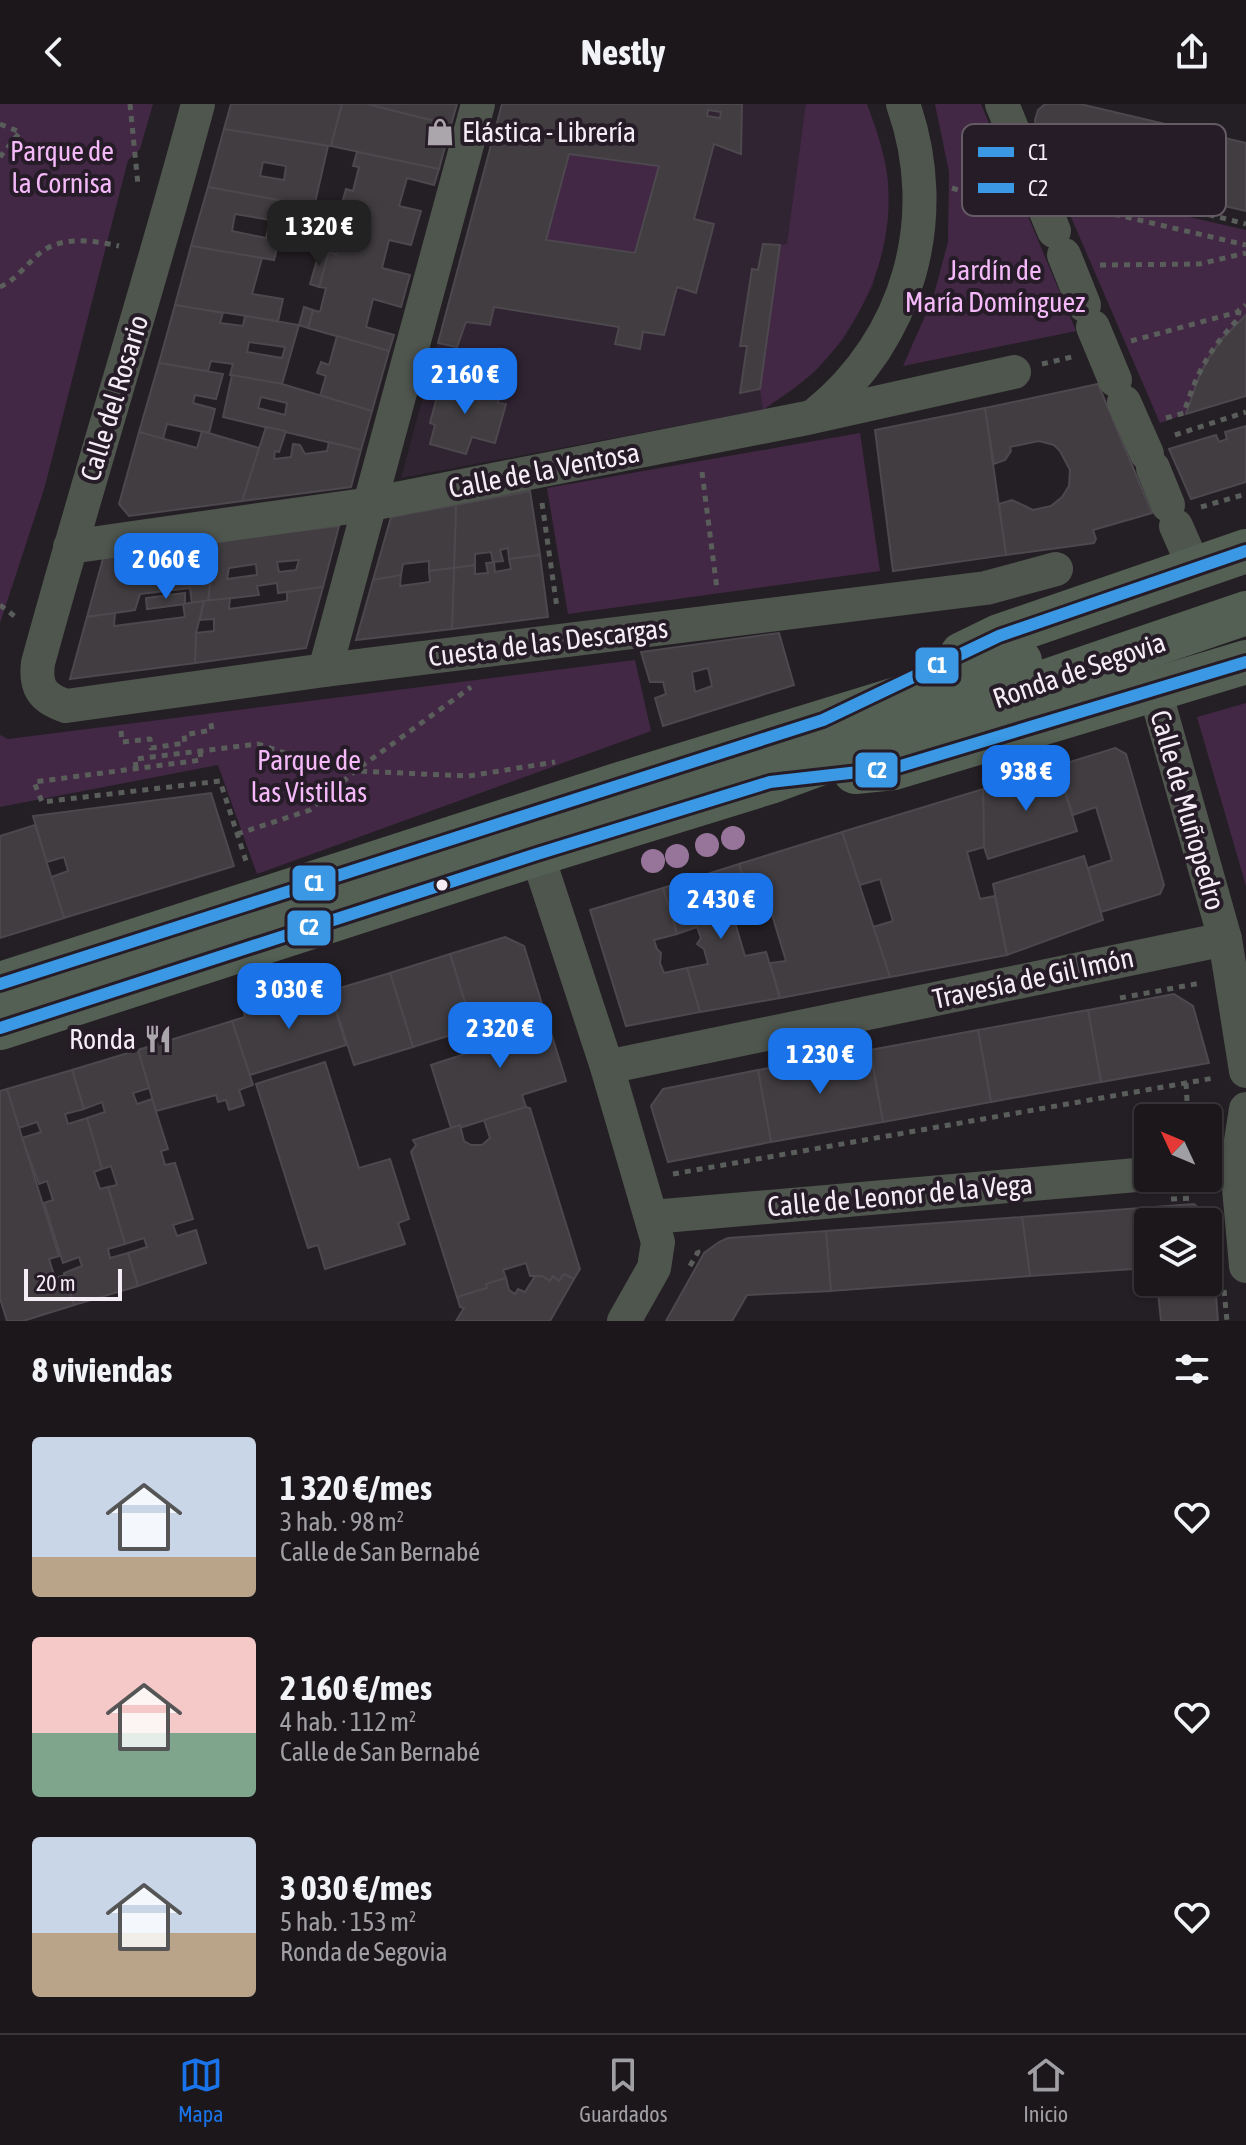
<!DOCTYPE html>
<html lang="es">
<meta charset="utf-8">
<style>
body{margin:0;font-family:"Asap Condensed",sans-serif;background:#282428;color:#f1f3f6;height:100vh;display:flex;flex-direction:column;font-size:30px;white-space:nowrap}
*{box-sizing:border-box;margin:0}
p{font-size:26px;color:#a09fa3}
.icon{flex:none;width:44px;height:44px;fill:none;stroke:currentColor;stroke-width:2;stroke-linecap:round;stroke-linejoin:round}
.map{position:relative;height:1217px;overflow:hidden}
.details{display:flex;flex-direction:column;background:#1b171b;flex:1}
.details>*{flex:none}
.needle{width:52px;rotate:314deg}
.controls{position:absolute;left:1134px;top:1000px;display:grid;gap:16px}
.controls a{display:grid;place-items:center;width:88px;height:88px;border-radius:8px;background:#1b171b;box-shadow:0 2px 6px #0004,0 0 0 2px #39363a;font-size:40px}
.scale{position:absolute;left:24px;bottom:20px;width:98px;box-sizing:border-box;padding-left:8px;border:4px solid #f4edf5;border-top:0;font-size:22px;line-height:28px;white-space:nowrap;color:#f4edf5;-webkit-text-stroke:6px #261c27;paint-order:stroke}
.price{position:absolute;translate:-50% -68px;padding:0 18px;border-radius:16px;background:#1a73e8;color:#fff;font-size:26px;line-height:52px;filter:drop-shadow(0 2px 4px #0008)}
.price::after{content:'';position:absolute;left:50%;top:48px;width:24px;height:18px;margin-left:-12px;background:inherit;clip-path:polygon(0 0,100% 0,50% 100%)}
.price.selected{background:#222;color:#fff}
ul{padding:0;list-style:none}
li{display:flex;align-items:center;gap:24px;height:200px;padding:0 32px}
li span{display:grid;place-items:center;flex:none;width:224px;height:160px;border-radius:8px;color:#555}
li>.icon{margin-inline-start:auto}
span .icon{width:96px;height:96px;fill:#fffc;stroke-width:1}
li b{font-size:34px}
h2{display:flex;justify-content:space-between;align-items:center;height:96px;padding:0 32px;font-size:34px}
header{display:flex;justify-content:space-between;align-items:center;height:104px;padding:0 32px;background:#1b171b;font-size:36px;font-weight:700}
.dock{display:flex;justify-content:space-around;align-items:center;height:112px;border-top:2px solid #39363a;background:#1b171b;font-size:22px;color:#a09fa3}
.dock a{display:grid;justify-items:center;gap:4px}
.dock .selected{color:#1a73e8}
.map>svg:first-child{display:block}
.built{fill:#302332}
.green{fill:#432846}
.building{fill:#413d41;stroke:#4c484d;stroke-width:2;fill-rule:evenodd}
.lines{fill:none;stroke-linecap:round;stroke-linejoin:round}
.path{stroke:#5a5e5a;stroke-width:5;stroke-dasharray:6 6;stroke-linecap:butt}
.street{stroke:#4f564e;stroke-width:34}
.primary{stroke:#546053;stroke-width:44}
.bus-1-casing{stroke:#261c27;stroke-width:18}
.bus-2-casing{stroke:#261c27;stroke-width:18}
.bus-1{stroke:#3a98e4;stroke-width:12}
.bus-2{stroke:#3a98e4;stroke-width:12}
.tree{fill:#97749a}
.bus-dot{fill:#f4edf5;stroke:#261c27;stroke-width:3}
.labels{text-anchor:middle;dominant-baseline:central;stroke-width:8;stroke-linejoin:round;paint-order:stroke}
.poi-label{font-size:28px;fill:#f4edf5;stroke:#261c27;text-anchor:start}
.park-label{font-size:28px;fill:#f5b9fa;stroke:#261c27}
.street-label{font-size:28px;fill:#f4edf5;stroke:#261c27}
.key{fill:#261c27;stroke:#645b65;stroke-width:2}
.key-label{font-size:22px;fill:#f4edf5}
.line-badge{stroke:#261c27;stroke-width:3}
.badge-label{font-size:22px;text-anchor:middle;font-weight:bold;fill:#fff}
</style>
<header><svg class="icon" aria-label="back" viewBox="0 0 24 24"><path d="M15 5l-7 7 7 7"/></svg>Nestly<svg class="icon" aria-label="share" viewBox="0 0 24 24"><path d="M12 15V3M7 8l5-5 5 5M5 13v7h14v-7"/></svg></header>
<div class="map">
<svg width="1246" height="1217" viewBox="0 0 1246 1217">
<rect width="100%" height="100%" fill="#241f24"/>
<!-- built -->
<polygon class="built" points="502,0 867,0 878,30 887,70 888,114 873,182 844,235 814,268 763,306 401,374"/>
<!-- green -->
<g class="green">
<polygon points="0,0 153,0 140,45 128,56 45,382 0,519"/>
<path d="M806 0H867C875 23 884 46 887 70 896 142 866 214 817 265 801 281 781 293 763 306L760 285 780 141 787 140Z"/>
<polygon points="935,0 981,0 1076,227 903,262 933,194 948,138 949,68"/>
<polygon points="569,50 659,62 635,149 546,136"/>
<path d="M1058 83 1246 126V211C1214 238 1198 271 1186 310L1160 319Z"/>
<polygon points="860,329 880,467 568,510 547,384"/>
<polygon points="635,556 651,627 257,770 218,661 0,703 0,631 8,635"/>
<polygon points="1246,599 1246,782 1197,613"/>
</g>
<!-- building -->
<g class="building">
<polygon points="231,0 342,0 331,42 224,25"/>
<polygon points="342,0 367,0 451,21 439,65 331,42"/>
<polygon points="367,0 457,0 451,21"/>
<path d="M502 0H742L741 50 714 40 694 115 714 120 696 189 677 183 664 231 643 228 640 245 615 240 619 223 494 203 490 221 466 218 457 243 438 239ZM708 6 721 8 720 14 707 12ZM569 50 659 62 635 149 546 136Z"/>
<polygon points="1045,0 1080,0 1178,23 1163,88 1052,62 1056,49 1045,46 1036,28 1035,16 1038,6"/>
<polygon points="1178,23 1246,39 1246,107 1163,88"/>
<path d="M224 25 328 42 314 103 208 83ZM263 58 286 62 284 76 260 72Z"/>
<polygon points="357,48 439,65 434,81 407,74 399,102 421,107 411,141 389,136 382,164 410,171 401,203 373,195 366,223 394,231 389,247 308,224 313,206 320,208 326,184 319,183 329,148 336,150 339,140 332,138 333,131 340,133 342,126 335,124 346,85 353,87 359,63 353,62"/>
<path d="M208 83 290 98 274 156 191 142ZM235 110 270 116 266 134 232 127Z"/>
<polygon points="763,140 780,141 760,285 740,289 747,242 740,242 752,165 758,166"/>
<polygon points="191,142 262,154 252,190 283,195 278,217 175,201"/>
<polygon points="320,146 329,148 319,183 310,180"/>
<path d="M175 201 223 209 220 219 243 222 245 212 299 221 282 280 230 271 233 260 211 257 208 267 159 259ZM249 238 285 243 282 254 247 248Z"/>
<polygon points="304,203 313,206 308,224 299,221"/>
<polygon points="1246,211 1246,292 1186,310 1200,270 1210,252 1222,235"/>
<polygon points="337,232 389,247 372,307 320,292 326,272 317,269 321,258 329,261"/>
<polygon points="159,259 223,270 216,295 195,291 193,299 215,305 209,329 167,320 163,335 139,328"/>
<path d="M232 271 282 280 372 307 361 346 223 313ZM261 293 287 299 285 311 258 304Z"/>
<polygon points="442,274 500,290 498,299 506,300 495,339 472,333 466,350 430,340 435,321 430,319"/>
<polygon points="1098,280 1152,409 1093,426 1096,435 1094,439 1006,451 999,400 1012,396 1033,406 1051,402 1062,393 1069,382 1070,366 1060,347 1054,341 1039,337 1010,343 1011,347 1005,356 994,360 985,304"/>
<polygon points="985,304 1006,451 893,467 875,326"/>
<polygon points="1246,322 1246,378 1191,395 1169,345 1216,331 1219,338 1227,335 1225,328"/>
<polygon points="266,323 286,327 279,348 275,347 274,355 291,353 293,340 300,341 305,350 327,347 329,338 361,346 351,383 242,397"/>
<polygon points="202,327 259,344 242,397 129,412 119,400 139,328 197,344"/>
<polygon points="530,387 540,451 509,455 508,444 500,446 503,457 493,458 491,448 475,450 475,461 454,464 456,401"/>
<polygon points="456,401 454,464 429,467 429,457 403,460 401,471 373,476 391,413"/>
<path d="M339 422 323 483 278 489 277 479 257 482 259 491 208 497 215 437ZM299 456 296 466 279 468 277 458ZM256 460 257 471 227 475 229 464Z"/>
<polygon points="215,437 208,497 192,499 190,484 140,490 135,506 87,513 104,451"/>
<polygon points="540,451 548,513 452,525 454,464 475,461 475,470 488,469 486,459 494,458 495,468 511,465 509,455"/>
<polygon points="454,464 452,525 356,536 373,476 401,471 400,482 430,478 429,467"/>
<polygon points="323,483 306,544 195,559 196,529 214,527 214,515 200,516 204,497 230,494 229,505 287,497 287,488"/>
<polygon points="185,489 185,500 147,505 146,494"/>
<polygon points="204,497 196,529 195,559 70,575 87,513 115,509 114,522 185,513 183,500"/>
<path d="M779 529 794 581 663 622 655 594 666 590 663 578H650L641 548ZM708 564 712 582 695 588 692 568Z"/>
<polygon points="1115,644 1126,650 1164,781 1160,790 1101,808 1088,764 1112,756 1096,703 1073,711 1057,662"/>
<polygon points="1057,662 1077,727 988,755 984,743 983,685"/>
<polygon points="983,685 984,743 967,748 980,795 995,792 1007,851 890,873 873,823 893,817 880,775 860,781 842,728"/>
<polygon points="211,689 234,762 64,814 51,773 68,767 64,753 47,758 33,712"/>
<polygon points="35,721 64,814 0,834 0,732"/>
<polygon points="842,728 890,873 780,894 770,859 786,857 766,791 749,796 739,760"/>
<polygon points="1084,752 1103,816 1007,851 993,780"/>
<polygon points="739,760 753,805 733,812 745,852 766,848 780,894 700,908 687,864 708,860 704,845 697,840 701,834 697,823 677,830 663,784"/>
<polygon points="663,784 677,830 654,836 657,845 661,849 660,859 664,869 687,864 700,908 626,922 590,806"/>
<polygon points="505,833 524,842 543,903 473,924 450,850"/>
<polygon points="450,850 473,924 413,943 390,869"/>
<polygon points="390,869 413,943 354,961 330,887"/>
<polygon points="316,884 318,891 330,887 346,941 250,971 232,917 245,913 244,908"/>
<polygon points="1174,890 1193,902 1209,959 1101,978 1088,906"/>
<polygon points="543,903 566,977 522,991 526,1003 460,1024 460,1021 451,1024 431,961 493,941 484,921"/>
<polygon points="1088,906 1101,978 991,998 978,926"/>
<polygon points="232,917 253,981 239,986 244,1001 229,1006 226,996 218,998 216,991 156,1007 138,946"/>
<polygon points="978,926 991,998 883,1018 870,946"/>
<polygon points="138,946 149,984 133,989 137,1000 152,995 168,1045 161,1047 165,1061 175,1059 193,1115 173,1121 177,1132 196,1126 206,1159 138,1182 128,1149 147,1143 144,1134 125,1140 108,1083 117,1081 111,1062 102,1065 87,1014 105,1008 102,998 84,1005 72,966"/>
<polygon points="870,946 883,1018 771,1038 758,966"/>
<polygon points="325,958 359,1064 390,1055 409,1115 398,1119 405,1140 325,1165 318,1141 308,1144 256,980"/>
<polygon points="72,966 84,1005 65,1010 68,1020 87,1014 102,1065 94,1068 100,1085 108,1083 125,1140 108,1145 110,1154 128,1149 138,1182 74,1201 64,1169 82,1162 79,1153 63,1159 44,1099 53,1096 47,1077 39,1080 22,1034 41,1028 37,1018 19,1024 7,985"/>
<polygon points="758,966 771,1038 668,1058 651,1002 663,985"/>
<polygon points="7,985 59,1152 49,1155 55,1174 65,1171 74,1201 23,1217 7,1217 0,1194 0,987"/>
<polygon points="526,1003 530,1004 580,1165 574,1175 564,1170 559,1177 553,1172 550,1177 542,1172 530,1172 526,1159 503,1166 506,1174 486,1180 487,1184 457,1193 411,1048 416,1041 413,1036 460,1021 464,1037 471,1041 482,1041 490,1034 484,1016"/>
<polygon points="1194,1100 1210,1115 1218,1217 1161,1217 1157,1178 1208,1178 1208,1118 1148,1118 1148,1164 1030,1172 1022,1113"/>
<polygon points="1022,1113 1030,1172 831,1187 826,1127"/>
<polygon points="826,1127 831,1187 747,1191 732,1217 666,1217 704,1149 719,1138 728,1134"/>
<polygon points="564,1170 574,1175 550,1217 456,1217 464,1204 460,1203 457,1193 487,1184 486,1180 506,1174 509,1186 515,1190 518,1185 525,1188 535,1172 542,1172 550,1177 553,1172 559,1177"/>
</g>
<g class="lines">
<!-- path -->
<g class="path">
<polyline points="130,0 138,81"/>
<polyline points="0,20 20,28 0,53"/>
<polyline points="1069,75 1246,120"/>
<polyline points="952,84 995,98 1008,99"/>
<polyline points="1079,102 1246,141"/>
<polyline points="1100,161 1199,160 1246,149"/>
<path d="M0 183C18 175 28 157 44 146 66 132 96 137 119 142"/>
<polyline points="1131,237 1238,208"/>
<polyline points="1042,260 1072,253"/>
<path d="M1166 314 1184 309C1196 269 1210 245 1238 215L1239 206 1246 201"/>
<polyline points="1175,331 1246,308"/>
<polyline points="702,368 717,485"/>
<polyline points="542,399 557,504"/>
<polyline points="1201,403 1246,390"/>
<polyline points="0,501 17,514"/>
<polyline points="121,627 122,638 150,635 151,644 185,639 184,631 212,626 210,614"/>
<polyline points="200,647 201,656 34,678 42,698 220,677 247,760"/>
<polyline points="136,664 135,655 258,640 318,660 355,667 469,672 555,658"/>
<polyline points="237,730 310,706 355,667 471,583"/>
<polyline points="1120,894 1201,879"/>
<polyline points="1186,979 1188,1014"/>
<polyline points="673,1070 1214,974"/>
<polyline points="1171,1095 1192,1094"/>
<polyline points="690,1162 698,1148 696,1143"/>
<polyline points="1224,1186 1227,1217"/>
</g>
<!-- street -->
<g class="street">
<path d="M198 0C148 187 89 372 38 559 35 583 42 594 66 602L325 566 986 484 1056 465"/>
<polyline points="1002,0 1024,54"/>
<polyline points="1034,79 1054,127"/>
<polyline points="1064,151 1084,201"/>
<polyline points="1093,223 1115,276"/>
<polyline points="1124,298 1147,350"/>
<path d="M816 310C909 235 943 113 903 0"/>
<polyline points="1153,364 1168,401"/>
<polyline points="1176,422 1194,463"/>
<polyline points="70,443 371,400 812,313 1014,268"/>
<polyline points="325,566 478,0"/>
<polyline points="1155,587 1225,835 1246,967"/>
<polyline points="537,750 607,963 658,1138 654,1164 624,1217"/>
<polyline points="607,963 1225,835"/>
<polyline points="1246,1005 1237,1062 1246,1162"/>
<polyline points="1208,1065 1237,1062"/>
<polyline points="652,1113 1148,1070"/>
</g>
<!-- primary -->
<g class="primary">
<polyline points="962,550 999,532 1246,447"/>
<polyline points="855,668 894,664 1246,558"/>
<polyline points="0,880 620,680 1020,557"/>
<polyline points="0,924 537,750 770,678 1023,585 1246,509"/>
</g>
<defs>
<polyline id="bus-1" points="0,880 823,616 999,532 1246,447"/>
<polyline id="bus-2" points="0,924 537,750 770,678 894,664 1246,558"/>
</defs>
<!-- bus-1 casing -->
<use href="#bus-1" class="bus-1-casing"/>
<!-- bus-2 casing -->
<use href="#bus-2" class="bus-2-casing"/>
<!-- bus-1 -->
<use href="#bus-1" class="bus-1"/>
<!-- bus-2 -->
<use href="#bus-2" class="bus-2"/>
</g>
<!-- trees -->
<g class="tree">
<circle cx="733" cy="734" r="12"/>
<circle cx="707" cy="741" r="12"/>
<circle cx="677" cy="752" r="12"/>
<circle cx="653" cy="757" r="12"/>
</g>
<!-- icons -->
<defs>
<symbol id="shop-bare" viewBox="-9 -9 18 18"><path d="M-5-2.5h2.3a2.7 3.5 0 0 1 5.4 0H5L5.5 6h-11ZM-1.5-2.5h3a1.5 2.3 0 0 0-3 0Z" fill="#aba5ac" stroke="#261c27" stroke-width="2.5" paint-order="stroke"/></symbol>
<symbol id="restaurant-bare" viewBox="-9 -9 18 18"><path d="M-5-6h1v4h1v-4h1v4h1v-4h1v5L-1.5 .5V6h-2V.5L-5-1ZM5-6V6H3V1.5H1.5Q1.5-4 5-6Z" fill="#aba5ac" stroke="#261c27" stroke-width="2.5" paint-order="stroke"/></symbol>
</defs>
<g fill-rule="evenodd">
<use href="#shop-bare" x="420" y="8" width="40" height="40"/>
<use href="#restaurant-bare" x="138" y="915" width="40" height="40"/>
</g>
<!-- markers -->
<circle class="bus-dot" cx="442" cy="781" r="7"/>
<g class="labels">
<!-- poi labels -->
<g class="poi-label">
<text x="462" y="28">Elástica - Librería</text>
<text x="136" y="935" text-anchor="end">Ronda</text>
</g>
<!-- park labels -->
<g class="park-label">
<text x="62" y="47">Parque de<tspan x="62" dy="32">la Cornisa</tspan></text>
<text x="995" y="166">Jardín de<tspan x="995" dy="32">María Domínguez</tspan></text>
<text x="309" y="656">Parque de<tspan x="309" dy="32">las Vistillas</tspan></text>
</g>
<!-- street labels -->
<g class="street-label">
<text transform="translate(114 294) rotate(-73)">Calle del Rosario</text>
<text transform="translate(544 366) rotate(-11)">Calle de la Ventosa</text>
<text transform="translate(548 538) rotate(-7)">Cuesta de las Descargas</text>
<text transform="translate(1079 566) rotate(-19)">Ronda de Segovia</text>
<text transform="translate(1188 706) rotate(74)">Calle de Muñopedro</text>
<text transform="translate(1033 874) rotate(-12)">Travesía de Gil Imón</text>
<text transform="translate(900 1091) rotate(-5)">Calle de Leonor de la Vega</text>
</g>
</g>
<!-- legend -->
<rect x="962" y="20" width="264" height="92" rx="12" class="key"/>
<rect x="978" y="43" width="36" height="10" fill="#3a98e4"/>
<rect x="978" y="79" width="36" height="10" fill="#3a98e4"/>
<g class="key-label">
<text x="1028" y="56">C1</text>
<text x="1028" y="92">C2</text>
</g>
<g class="line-badge">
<rect x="914" y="542" width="46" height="39" rx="8" fill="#3a98e4"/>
<rect x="854" y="647" width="45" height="38" rx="8" fill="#3a98e4"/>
<rect x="291" y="760" width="46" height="38" rx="8" fill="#3a98e4"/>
<rect x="286" y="805" width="46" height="38" rx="8" fill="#3a98e4"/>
</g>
<g class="badge-label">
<text x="937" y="569">C1</text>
<text x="877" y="674">C2</text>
<text x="314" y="787">C1</text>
<text x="309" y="831">C2</text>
</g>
</svg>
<div class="controls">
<a><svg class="needle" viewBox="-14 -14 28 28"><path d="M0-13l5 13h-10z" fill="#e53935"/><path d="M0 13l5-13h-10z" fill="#a09fa3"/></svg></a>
<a><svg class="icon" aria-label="layers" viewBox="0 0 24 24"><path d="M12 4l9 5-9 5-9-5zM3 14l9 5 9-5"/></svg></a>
</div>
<div class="scale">20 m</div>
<b class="price selected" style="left:319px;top:164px">1 320 €</b>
<b class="price" style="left:465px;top:312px">2 160 €</b>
<b class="price" style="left:166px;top:497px">2 060 €</b>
<b class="price" style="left:1026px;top:709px">938 €</b>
<b class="price" style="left:721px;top:837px">2 430 €</b>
<b class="price" style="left:289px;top:927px">3 030 €</b>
<b class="price" style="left:500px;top:966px">2 320 €</b>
<b class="price" style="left:820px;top:992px">1 230 €</b>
</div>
<section class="details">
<h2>8 viviendas<svg class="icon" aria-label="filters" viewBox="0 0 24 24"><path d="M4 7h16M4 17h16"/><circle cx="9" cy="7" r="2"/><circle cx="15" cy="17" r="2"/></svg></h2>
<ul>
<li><span style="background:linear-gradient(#c9d6e8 75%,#b9a48a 0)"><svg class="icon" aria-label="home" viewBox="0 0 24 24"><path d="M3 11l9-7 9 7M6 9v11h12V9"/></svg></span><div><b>1 320 €/mes</b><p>3 hab. · 98 m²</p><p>Calle de San Bernabé</p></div><svg class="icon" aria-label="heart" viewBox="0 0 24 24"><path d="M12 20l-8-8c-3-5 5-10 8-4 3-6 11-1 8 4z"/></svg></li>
<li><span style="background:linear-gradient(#f6c9c9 60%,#7fa58c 0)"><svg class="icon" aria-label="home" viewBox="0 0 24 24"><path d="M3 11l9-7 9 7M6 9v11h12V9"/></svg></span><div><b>2 160 €/mes</b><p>4 hab. · 112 m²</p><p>Calle de San Bernabé</p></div><svg class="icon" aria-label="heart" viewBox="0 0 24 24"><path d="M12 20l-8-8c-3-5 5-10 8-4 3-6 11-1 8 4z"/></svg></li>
<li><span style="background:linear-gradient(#c9d6e8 60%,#b9a48a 0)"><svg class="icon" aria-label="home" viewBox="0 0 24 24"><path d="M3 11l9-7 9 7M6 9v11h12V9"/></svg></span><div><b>3 030 €/mes</b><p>5 hab. · 153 m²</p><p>Ronda de Segovia</p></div><svg class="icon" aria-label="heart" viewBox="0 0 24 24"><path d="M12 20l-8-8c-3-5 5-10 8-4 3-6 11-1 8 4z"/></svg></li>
</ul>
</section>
<nav class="dock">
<a class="selected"><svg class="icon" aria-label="map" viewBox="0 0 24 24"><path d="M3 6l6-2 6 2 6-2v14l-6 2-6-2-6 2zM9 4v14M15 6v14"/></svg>Mapa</a>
<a><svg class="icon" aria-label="saved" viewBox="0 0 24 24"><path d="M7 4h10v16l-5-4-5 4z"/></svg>Guardados</a>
<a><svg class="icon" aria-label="home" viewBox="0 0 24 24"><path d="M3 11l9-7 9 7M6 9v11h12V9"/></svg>Inicio</a>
</nav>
